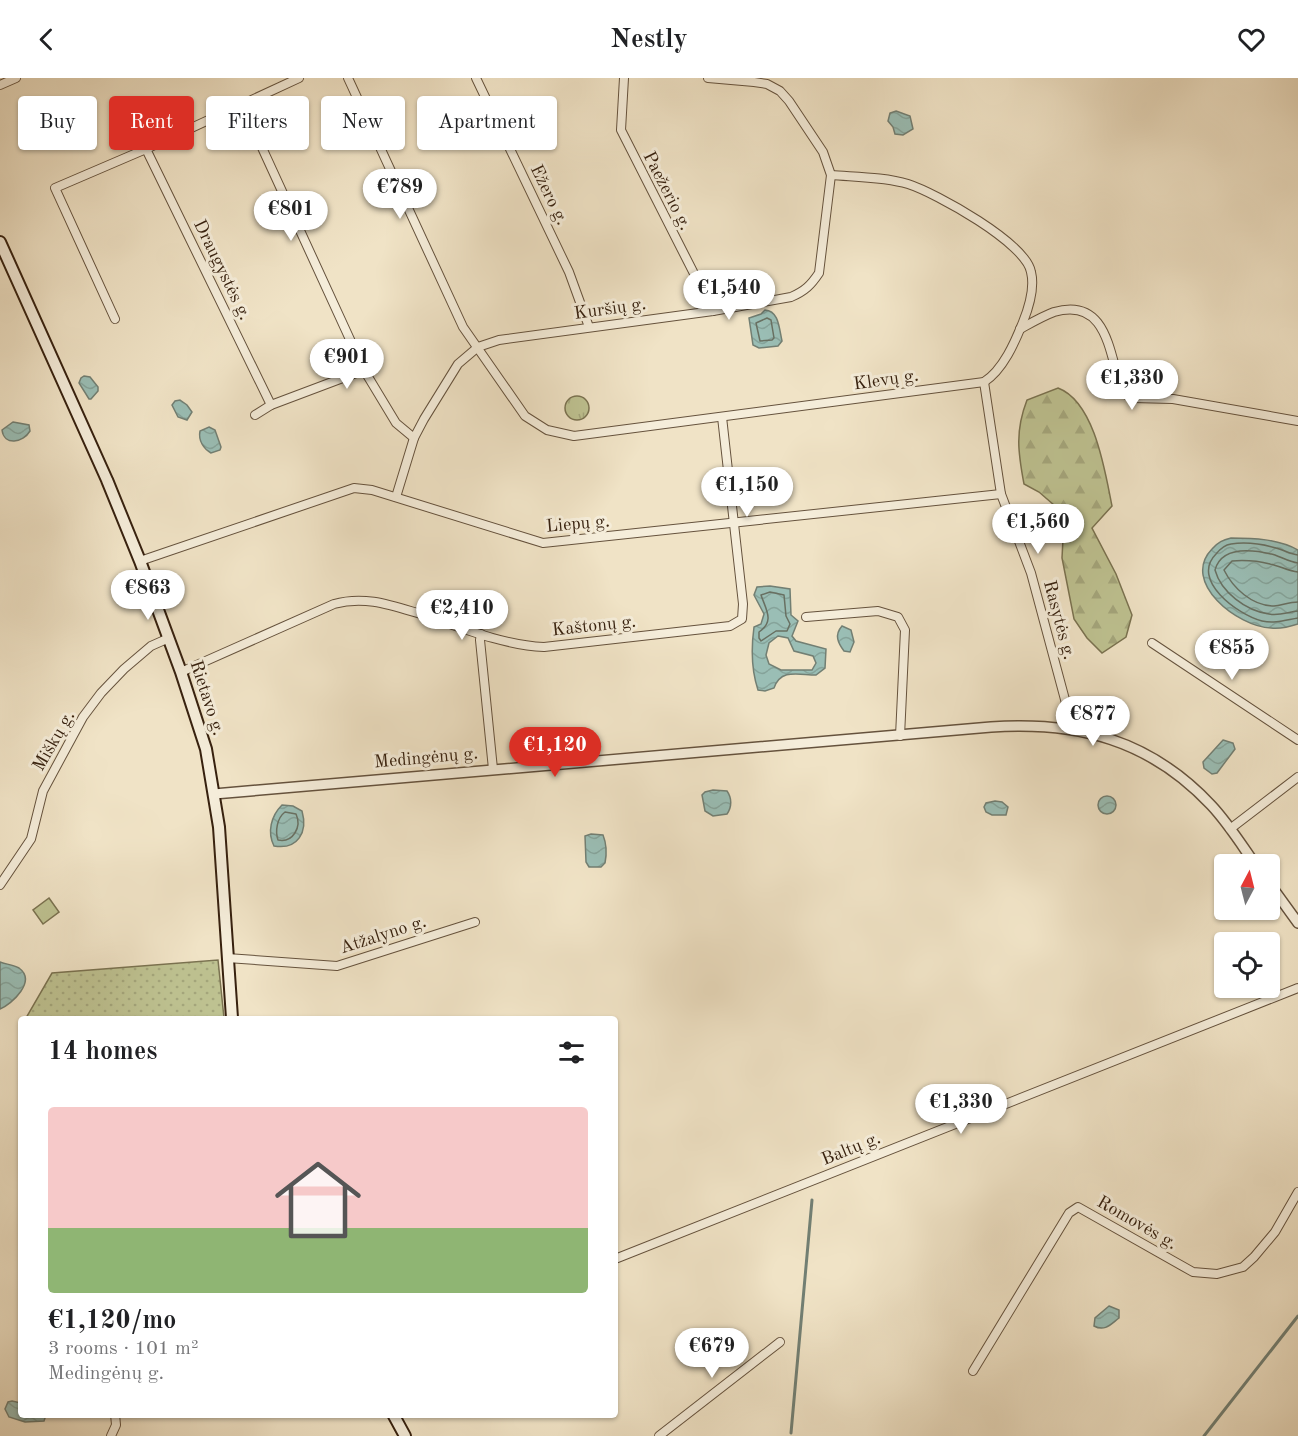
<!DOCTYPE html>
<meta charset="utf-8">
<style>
body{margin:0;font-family:"Old Standard TT",serif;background:#f6f6f6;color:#202124;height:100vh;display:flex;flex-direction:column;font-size:22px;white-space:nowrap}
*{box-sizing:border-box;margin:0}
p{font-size:20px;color:#757577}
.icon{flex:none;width:33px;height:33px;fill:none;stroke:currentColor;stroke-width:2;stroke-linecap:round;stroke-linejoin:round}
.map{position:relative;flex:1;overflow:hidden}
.sheet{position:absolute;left:18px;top:938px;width:600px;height:402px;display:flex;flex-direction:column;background:#fff;border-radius:6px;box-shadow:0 2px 4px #0004}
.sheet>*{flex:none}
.top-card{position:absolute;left:18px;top:18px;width:600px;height:54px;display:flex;gap:12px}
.needle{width:39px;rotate:7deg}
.controls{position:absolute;left:1214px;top:776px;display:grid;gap:12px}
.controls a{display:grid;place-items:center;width:66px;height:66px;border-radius:6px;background:#fff;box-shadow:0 2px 4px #0004;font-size:30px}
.price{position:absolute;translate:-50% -51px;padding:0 14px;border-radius:21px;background:#fff;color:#222;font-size:20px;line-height:39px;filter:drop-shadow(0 2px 3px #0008)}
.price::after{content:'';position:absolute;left:50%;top:36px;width:18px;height:14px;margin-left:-9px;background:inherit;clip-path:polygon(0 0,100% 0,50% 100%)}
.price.active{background:#d93025;color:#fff}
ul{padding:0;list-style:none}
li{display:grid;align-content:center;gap:12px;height:318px;padding:0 30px}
li span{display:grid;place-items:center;height:186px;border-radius:6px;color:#555}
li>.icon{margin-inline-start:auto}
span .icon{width:108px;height:108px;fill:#fffc;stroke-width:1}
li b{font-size:26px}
h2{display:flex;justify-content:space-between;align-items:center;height:72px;padding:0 30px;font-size:26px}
.tag{padding:0 21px;border-radius:6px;background:#fff;box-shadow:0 2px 4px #0004;font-size:21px;line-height:54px}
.tag.active{background:#d93025;color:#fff}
header{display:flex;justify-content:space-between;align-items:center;height:78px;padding:0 30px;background:#fff;font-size:27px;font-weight:800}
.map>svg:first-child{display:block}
.grass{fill:url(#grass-tufts);stroke:#7a7250;stroke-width:1.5}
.forest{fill:url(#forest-firs);stroke:#7a7250;stroke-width:1.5}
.garden{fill:url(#garden-dots);stroke:#7a7250;stroke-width:1.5}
.pitch{fill:#bec291;stroke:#7a7250;stroke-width:1.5}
.water{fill:url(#water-waves);stroke:#727f73;stroke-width:1.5;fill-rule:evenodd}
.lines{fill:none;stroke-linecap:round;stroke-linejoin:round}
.shore{stroke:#687062;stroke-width:1.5}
.stream{stroke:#727f73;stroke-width:3}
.minor-casing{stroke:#65523d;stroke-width:10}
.tertiary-casing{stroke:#65523d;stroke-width:12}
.secondary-casing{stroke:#37210f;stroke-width:14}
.minor{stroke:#f5edda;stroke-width:8}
.tertiary{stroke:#f5edda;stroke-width:9}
.secondary{stroke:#f5edda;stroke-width:10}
.labels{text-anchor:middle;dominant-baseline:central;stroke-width:6;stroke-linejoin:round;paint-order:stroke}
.street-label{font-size:18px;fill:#37210f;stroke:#f5edda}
</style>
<header><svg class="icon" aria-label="back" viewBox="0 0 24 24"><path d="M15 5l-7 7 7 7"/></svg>Nestly<svg class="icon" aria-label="heart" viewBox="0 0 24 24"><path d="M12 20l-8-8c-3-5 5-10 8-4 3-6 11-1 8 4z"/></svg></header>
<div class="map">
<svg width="1298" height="1358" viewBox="0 0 1298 1358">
<defs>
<pattern id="grass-tufts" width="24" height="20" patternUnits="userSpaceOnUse" patternTransform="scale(1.5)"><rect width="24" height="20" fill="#bec291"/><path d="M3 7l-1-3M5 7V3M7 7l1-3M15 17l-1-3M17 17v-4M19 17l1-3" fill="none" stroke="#a4a67c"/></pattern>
<pattern id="forest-firs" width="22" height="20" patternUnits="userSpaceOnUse" patternTransform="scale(1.5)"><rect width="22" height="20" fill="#bec291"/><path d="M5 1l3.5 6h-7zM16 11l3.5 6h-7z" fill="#a4a67c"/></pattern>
<pattern id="garden-dots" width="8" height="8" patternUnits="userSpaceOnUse" patternTransform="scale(1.5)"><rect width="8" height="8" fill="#bec291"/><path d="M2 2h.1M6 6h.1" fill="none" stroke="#a4a67c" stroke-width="1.8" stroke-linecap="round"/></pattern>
<pattern id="water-waves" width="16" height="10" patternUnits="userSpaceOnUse" patternTransform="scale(1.5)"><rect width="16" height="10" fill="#9abeb5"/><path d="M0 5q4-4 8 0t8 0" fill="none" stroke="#85a39a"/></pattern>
</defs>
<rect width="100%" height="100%" fill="#f0e3c6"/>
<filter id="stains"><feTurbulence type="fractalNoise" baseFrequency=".00333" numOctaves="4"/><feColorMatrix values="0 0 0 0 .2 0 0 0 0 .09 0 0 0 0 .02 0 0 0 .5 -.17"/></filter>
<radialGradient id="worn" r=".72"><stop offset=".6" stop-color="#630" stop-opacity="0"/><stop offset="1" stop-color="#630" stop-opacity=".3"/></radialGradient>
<!-- grass -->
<circle class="grass" cx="577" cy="330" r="12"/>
<!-- forest -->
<path class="forest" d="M1058 310C1095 324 1105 394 1112 428L1092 450 1116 496 1132 537 1126 559 1102 575 1087 560 1074 541 1062 480 1063 461 1077 447 1039 414 1024 406C1018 374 1015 353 1027 322Z"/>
<!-- garden -->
<polygon class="garden" points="218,882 224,940 26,940 52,895"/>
<!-- pitch -->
<polygon class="pitch" points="49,820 59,834 43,846 33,832"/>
<!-- water -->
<g class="water">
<polygon points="896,33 910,38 913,51 903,57 895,56 893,49 888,43 890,35"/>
<path d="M765 232C779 233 779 250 782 263L778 268 759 270 753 267 749 240 761 236Z"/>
<polygon points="84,298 90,299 98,309 98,313 91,321 89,321 79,305 81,300"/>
<polygon points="180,322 187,327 192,334 187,342 178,339 172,327 175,323"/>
<path d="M13 344 29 347 30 353C23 365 4 368 2 352Z"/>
<path d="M209 349 215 352 221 369 220 372 211 375C204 371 198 363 200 353Z"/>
<path d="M1231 460C1254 460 1278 461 1298 472V546C1289 549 1280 551 1271 550 1238 549 1180 504 1212 471 1218 464 1223 462 1231 460Z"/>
<path d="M770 508 790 511 791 537 798 543 792 558 796 563 826 571 825 590 816 597C799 597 781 590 774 610L765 613 758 612C751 591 751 571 754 549L761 546 764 536 754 517 757 509ZM778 558 788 560 794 573 813 578 816 585 812 592H781L769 586 766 577 769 565Z"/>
<path d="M842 548 851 552 854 564 850 574 844 573C838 565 834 557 842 548Z"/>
<polygon points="1223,662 1233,665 1235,671 1217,695 1212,696 1204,690 1203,684"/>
<path d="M713 712 727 713C732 720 732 729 727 736L713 738 705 733 702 717 705 714Z"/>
<circle cx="1107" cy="727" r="9"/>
<polygon points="995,723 1002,724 1008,729 1006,737 992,737 986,734 984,729 986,725"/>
<path d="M282 727 293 728 302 733C308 754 298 772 274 768 267 754 271 738 282 727Z"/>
<path d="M591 756 603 757C607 767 607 775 605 785L601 789H589L586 784 585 758Z"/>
<path d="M0 884C5 886 14 887 19 890 37 903 12 926 0 931Z"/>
<path d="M1109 1228 1119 1232V1240C1111 1246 1105 1254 1094 1248L1095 1240Z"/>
<polygon points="12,1323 21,1325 21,1336 46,1337 44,1343 25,1344 9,1339 5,1331 8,1324"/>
</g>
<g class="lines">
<!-- shore -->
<g class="shore">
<polygon points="767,240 771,242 774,260 772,262 760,263 756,245"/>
<path d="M1298 477C1290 476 1284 472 1276 470 1262 466 1245 464 1231 466 1224 467 1220 471 1216 476 1190 502 1238 537 1262 543 1275 546 1286 542 1298 540"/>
<path d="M1298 485C1290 484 1283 480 1275 477 1255 472 1222 467 1215 492 1221 514 1246 533 1269 536 1279 538 1288 534 1298 533"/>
<path d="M1298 494C1288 493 1280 488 1270 486 1258 483 1245 482 1232 483L1224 492C1233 510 1252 528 1274 528 1282 527 1290 524 1298 524"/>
<path d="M770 514 784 517 786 538 790 546 787 553H776L761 563 759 560V554C775 543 766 532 761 517Z"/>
<path d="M285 734 296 736C302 749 293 765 278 762 275 753 277 740 285 734Z"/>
</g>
<!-- stream -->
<g class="stream">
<polyline points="791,1355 812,1122"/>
<polyline points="1204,1358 1298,1238"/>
</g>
<defs>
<g id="minor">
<path d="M348 0 463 249 525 338 547 352 574 358 984 304C1003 292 1015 264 1023 244 1029 229 1035 210 1031 194 1026 165 936 115 908 106 885 99 855 99 831 97"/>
<polyline points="476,0 569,194 589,249"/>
<polyline points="624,0 621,52 713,233"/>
<polyline points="0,7 16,0"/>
<polyline points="242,26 364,292"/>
<polyline points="146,71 271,327"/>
<polyline points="115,241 55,110 146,71 299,0"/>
<path d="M1020 251C1031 245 1043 238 1054 234 1110 218 1109 281 1123 315L1133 320 1173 321 1298 343"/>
<polyline points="984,304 1001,416 1031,495 1067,629 1069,650"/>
<polyline points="255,337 271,327 364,292 396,345 414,360"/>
<path d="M396 419 414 360 424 341 458 286 478 269 499 262 713 233 791 219C805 213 811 207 819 195L831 97 823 74 789 23 780 13 767 6 754 4 708 0"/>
<polyline points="140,483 354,410 372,412 543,465 1001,416"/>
<polyline points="806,539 878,533 898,539 905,552 900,658"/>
<polyline points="481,556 480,562 493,691"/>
<polyline points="1152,565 1298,662"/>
<path d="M181 594 334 526C366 517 393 528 424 537 462 550 503 567 544 569L730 548 742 541 743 526 722 339"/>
<polyline points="1230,751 1298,699"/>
<polyline points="0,807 31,761 43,713 83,639 101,615 124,591 151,568 169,560"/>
<polyline points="227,880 337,888 475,844"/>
<polyline points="615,1181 1298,910"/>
<polyline points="973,1293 1069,1135 1078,1129 1193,1194 1217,1196 1243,1189 1254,1179 1275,1154 1298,1114"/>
<polyline points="111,1358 116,1347 115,1336"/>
<polyline points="659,1358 780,1264"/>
</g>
<g id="tertiary">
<path d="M214 716 991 649C1078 643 1150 662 1211 727 1228 745 1241 766 1255 786"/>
<polyline points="1269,805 1298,845"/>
</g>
<g id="secondary">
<polyline points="0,164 107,402 140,483 181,594 206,671 219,749 232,940"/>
<polyline points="393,1336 405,1358"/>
</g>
</defs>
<!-- minor casing -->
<use href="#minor" class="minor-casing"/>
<!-- tertiary casing -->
<use href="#tertiary" class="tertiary-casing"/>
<!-- secondary casing -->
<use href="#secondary" class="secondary-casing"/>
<!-- minor -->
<use href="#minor" class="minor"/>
<!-- tertiary -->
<use href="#tertiary" class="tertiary"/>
<!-- secondary -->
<use href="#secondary" class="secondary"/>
</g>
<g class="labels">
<!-- street labels -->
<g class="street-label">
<text transform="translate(667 113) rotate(63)">Paežerio g.</text>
<text transform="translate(549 117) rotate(64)">Ežero g.</text>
<text transform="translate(222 192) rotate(64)">Draugystės g.</text>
<text transform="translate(610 231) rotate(-8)">Kuršių g.</text>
<text transform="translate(886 302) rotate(-8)">Klevų g.</text>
<text transform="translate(578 446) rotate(-5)">Liepų g.</text>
<text transform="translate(1059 542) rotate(75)">Rasytės g.</text>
<text transform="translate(594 548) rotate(-6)">Kaštonų g.</text>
<text transform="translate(207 620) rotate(72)">Rietavo g.</text>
<text transform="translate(54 663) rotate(-60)">Miškų g.</text>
<text transform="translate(426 680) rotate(-5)">Medingėnų g.</text>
<text transform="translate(383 857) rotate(-18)">Atžalyno g.</text>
<text transform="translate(851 1071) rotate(-22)">Baltų g.</text>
<text transform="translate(1137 1145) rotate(30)">Romovės g.</text>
</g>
</g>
<rect width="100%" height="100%" filter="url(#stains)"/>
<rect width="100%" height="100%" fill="url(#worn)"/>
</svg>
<div class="controls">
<a><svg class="needle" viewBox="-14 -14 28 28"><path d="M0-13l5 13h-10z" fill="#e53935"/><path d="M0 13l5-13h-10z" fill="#757577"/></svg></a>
<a><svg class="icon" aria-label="locate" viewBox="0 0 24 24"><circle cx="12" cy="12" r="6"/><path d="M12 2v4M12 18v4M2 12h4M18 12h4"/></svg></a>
</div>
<b class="price" style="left:400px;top:142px">€789</b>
<b class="price" style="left:291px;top:164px">€801</b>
<b class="price" style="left:729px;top:243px">€1,540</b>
<b class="price" style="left:347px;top:312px">€901</b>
<b class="price" style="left:1132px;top:333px">€1,330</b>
<b class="price" style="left:747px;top:440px">€1,150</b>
<b class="price" style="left:1038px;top:477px">€1,560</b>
<b class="price" style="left:148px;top:543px">€863</b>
<b class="price" style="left:462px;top:563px">€2,410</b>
<b class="price" style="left:1232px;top:603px">€855</b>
<b class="price" style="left:1093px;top:669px">€877</b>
<b class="price active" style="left:555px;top:700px">€1,120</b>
<b class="price" style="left:961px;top:1057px">€1,330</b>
<b class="price" style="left:712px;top:1301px">€679</b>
<div class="top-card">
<a class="tag">Buy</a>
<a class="tag active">Rent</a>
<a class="tag">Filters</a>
<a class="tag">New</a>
<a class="tag">Apartment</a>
</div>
<section class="sheet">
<h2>14 homes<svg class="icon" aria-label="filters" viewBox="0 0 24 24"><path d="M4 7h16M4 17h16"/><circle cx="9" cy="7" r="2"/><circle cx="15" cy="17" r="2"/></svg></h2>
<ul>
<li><span style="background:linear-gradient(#f6c9c9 65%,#8fb573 0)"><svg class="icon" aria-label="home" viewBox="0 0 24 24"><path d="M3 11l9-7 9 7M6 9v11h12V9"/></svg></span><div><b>€1,120/mo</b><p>3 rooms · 101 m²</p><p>Medingėnų g.</p></div></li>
</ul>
</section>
</div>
